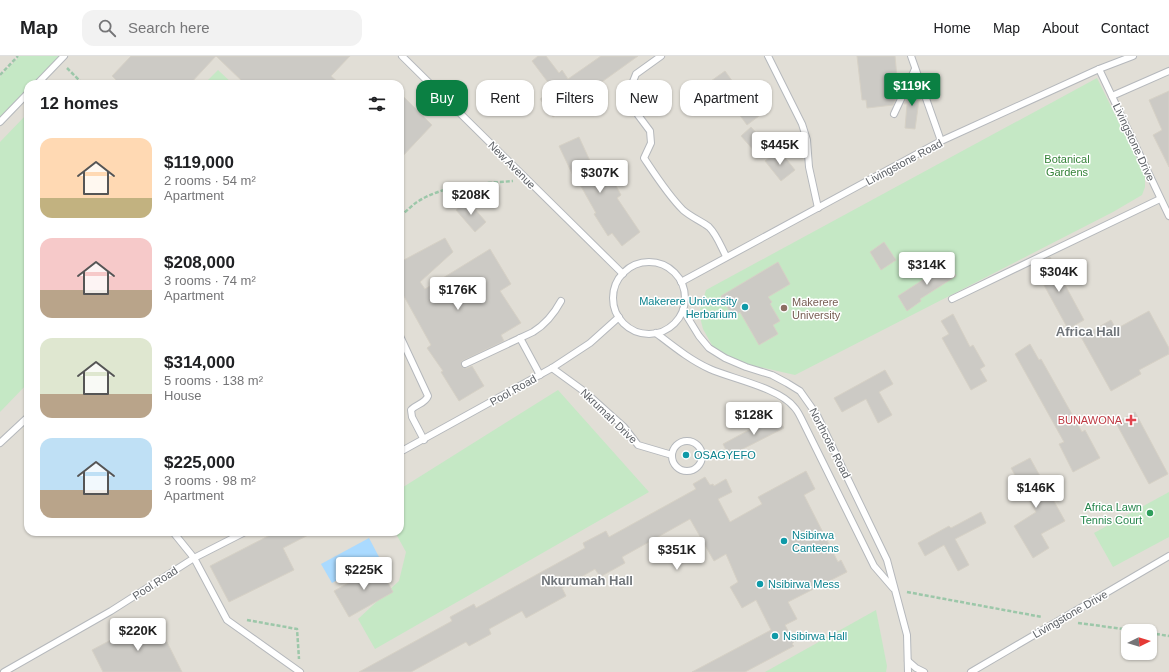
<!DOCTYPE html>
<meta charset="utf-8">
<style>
body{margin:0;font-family:Helvetica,sans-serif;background:#f2f2f2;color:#202124;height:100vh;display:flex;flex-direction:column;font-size:15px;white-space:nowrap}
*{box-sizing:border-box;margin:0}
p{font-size:13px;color:#757577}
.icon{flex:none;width:22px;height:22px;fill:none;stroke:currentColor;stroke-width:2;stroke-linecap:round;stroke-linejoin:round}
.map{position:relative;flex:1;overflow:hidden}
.details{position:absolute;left:24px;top:24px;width:380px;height:456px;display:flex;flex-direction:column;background:#fff;border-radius:12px;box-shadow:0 1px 3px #0004}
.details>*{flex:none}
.banner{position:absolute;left:416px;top:24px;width:380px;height:36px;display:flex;gap:8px}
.needle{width:26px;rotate:85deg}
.buttons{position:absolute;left:1121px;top:568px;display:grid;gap:8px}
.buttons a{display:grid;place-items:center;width:36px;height:36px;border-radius:8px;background:#fff;box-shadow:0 1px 3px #0004;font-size:20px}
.price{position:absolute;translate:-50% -34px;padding:0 9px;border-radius:4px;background:#fff;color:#222;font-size:13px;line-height:26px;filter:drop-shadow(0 1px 2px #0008)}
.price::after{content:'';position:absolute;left:50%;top:24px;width:12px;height:9px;margin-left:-6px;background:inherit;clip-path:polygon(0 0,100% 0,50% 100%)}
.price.selected{background:#0b8043;color:#fff}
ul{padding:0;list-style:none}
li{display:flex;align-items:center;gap:12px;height:100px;padding:0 16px}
li span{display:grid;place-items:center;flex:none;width:112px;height:80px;border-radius:12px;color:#555}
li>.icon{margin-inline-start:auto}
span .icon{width:48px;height:48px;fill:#fffc;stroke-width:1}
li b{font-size:17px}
h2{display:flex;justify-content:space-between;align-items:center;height:48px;padding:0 16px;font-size:17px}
.chip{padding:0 14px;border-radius:12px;background:#fff;box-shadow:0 1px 3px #0004;font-size:14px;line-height:36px}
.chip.selected{background:#0b8043;color:#fff}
header{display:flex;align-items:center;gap:24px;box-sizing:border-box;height:56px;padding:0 20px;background:#fff;border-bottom:1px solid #e0e0e0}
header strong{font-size:19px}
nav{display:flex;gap:22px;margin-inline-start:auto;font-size:14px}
.search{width:280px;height:36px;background:#f2f2f2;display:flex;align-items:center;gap:10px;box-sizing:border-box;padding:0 14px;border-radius:12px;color:#757577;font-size:15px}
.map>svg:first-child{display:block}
.education{fill:#e1ded6;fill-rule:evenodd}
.green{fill:#c5e8c5}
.water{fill:#aadaff}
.building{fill:#cccac5;stroke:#d6d1c6}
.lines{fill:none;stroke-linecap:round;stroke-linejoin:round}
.service-casing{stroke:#b5b8bc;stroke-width:8}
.path{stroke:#9cc7a9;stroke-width:2.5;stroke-dasharray:4 2;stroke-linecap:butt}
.service{stroke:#fff;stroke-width:6}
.culture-dot{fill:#0f9aa8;stroke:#fff;stroke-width:1.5}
.education-dot{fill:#8d6e63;stroke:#fff;stroke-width:1.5}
.health-dot{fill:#e0444e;stroke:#fff;stroke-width:1.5}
.leisure-dot{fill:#2e9e5b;stroke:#fff;stroke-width:1.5}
.labels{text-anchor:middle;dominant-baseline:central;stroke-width:3;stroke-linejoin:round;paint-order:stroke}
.street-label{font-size:11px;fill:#5f6368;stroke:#fff}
.park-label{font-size:11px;fill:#348238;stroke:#fff}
.culture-label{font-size:11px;fill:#0d838f;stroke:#fff;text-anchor:start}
.education-label{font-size:11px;fill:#785e54;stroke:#fff;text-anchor:start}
.health-label{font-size:11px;fill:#be3a42;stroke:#fff;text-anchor:end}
.leisure-label{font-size:11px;fill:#27864d;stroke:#fff;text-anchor:end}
.quarter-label{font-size:13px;font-weight:bold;fill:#70757a;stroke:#fff}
</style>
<header>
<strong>Map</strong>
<div class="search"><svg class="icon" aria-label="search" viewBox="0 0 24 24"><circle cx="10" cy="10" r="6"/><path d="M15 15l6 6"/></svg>Search here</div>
<nav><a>Home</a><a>Map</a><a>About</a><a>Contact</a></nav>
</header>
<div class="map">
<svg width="1169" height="616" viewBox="0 0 1169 616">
<rect width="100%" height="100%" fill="#f1efe8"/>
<!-- education -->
<path class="education" d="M0 0H1169V616H0ZM28 28H400V476H28ZM1128 575H1150V597H1128Z"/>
<!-- green -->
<g class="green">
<polygon points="20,0 63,0 36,28 28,28 28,37 0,66 0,21"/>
<polygon points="218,14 233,28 204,28"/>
<polygon points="1097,22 1145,119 1145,131 1142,139 1113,156 795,319 742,307 713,291 703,273 699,257 706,234"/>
<polygon points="28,57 28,327 0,356 0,86"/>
<polygon points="558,334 649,436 375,593 358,563 399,525 406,496 395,476 400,476 400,433"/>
<polygon points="1169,436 1169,481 1113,511 1094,477"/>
<polygon points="876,554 887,610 886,616 765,616"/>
</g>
<!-- water -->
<polygon class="water" points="369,482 379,501 332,527 321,508"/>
<!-- building -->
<g class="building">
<polygon points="131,0 350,0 331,20 340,28 245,28 216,0 190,28 120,28 112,20"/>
<polygon points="538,0 546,0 559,17 562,14 568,23 601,0 638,0 553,61 540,43 553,33 532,5"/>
<polygon points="857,0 895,0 898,32 902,30 893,49 867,52 866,44 862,44"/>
<polygon points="725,15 743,40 749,36 763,57 747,69 728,43 725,45 711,25"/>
<polygon points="914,25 921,43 919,44 915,73 905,72 907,48 904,48"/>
<polygon points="1169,35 1169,111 1153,79 1162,74 1149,44"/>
<polygon points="400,37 432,69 400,103"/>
<polygon points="751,71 766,88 756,97 741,80"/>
<polygon points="579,81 596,118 599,117 605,128 613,124 621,139 617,142 640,176 622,190 612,177 608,180 594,158 596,157 578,125 576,126 559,90"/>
<polygon points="779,94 795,114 781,125 765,105"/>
<polygon points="467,144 486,166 475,176 456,154"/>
<polygon points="445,182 453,196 420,226 425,233 490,193 511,228 500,235 521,267 501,279 504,285 462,305 461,308 463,312 467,312 472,310 484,330 459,345 441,316 443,315 427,292 431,289 400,233 400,206"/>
<polygon points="884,186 896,204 881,214 870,196"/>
<polygon points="1050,201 1084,264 1068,273 1033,209"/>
<polygon points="947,205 956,220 920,243 921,245 907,255 898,240 929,220 927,218"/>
<polygon points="778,206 790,228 768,241 772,246 770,248 780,265 773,269 778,278 759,289 740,256 733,261 721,240"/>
<polygon points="1149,255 1169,292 1169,298 1139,314 1141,318 1111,335 1081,281 1111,264 1116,273"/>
<polygon points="953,258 970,291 973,289 985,310 980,313 987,325 971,334 942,282 949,278 941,265"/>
<polygon points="1030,288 1039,304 1041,303 1082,376 1085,374 1100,402 1073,416 1059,388 1064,386 1015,298"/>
<polygon points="885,314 893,328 879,336 892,359 878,367 866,343 842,356 834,342"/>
<polygon points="1135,356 1168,418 1149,428 1116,367"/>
<polygon points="777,359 784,372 729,400 723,388"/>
<polygon points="1030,402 1065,465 1041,478 1049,492 1033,502 1014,470 1036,456 1011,412"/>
<polygon points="806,415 815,433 804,439 838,506 841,504 847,516 788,546 797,563 785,569 794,586 792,588 794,590 745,616 692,616 771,574 756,544 742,552 730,531 738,526 726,498 714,505 690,463 622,501 625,507 600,521 595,513 562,532 566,540 526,562 522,555 489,573 491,578 469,590 466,586 411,616 359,616 452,565 450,561 474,548 476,552 585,492 583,487 606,475 609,481 696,433 693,428 705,421 710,429 713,428 714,430 726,423 732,436 718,443 730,466 762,448 758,441"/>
<polygon points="981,456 986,467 955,483 969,509 958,515 944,489 925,500 918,487 949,470 951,472"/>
<polygon points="276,476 314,476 283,492 294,514 229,546 210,510"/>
<polygon points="379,510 393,536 349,561 334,535"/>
<polygon points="157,566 182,616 103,616 92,594 128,575 128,573 140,567 143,573"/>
</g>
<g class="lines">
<defs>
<g id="service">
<polyline points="402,0 623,218"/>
<path d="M661 0 636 18 630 33 631 45 638 59 650 75 651 87 644 102C656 120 668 139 683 154 691 161 701 165 709 171 717 179 721 191 726 200"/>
<polyline points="768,0 802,68 807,84 809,111 818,152"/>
<polyline points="911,0 941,85"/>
<polyline points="1099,13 1169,160"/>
<polyline points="37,28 64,0"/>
<polyline points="1112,40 1169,15"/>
<polyline points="894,58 915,13"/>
<polyline points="0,66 28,37"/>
<circle cx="649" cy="242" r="36"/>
<polyline points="681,226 941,85 1099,13 1133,0"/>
<polyline points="952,243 1160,143"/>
<polyline points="683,254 699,280 709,292 725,302 746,311 772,319 787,327 800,335 817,359 887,504 907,579 908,616"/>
<path d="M656 277C673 290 690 304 710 313 733 323 779 332 794 351 797 354 799 358 801 362L874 510 893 532"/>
<path d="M400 280 428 340C425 348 416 348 411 354L412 361 424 384"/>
<polyline points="520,282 540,319"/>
<path d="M465 308 533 276C546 268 554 258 561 245"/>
<polyline points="552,312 585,336 624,371 638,389 672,399"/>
<circle cx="687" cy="400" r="15"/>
<polyline points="0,387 28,361"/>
<polyline points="400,396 552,312 590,287 619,261"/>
<polyline points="173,476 194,502 227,564 300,616"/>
<polyline points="908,605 916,612 924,616"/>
<polyline points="4,616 111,555 194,502 245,476"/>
<polyline points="971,616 1169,500"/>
</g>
</defs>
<!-- service casing -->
<use href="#service" class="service-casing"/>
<!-- path -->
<g class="path">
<polyline points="67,12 83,28"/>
<polyline points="0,19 18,0"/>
<path d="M400 160C406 156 411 150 417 146 445 128 481 128 513 125"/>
<polyline points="907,536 1042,561"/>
<polyline points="247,564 297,573 299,603"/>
<polyline points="1078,567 1139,575"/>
<polyline points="1150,577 1169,580"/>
</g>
<!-- service -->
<use href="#service" class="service"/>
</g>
<!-- markers -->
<g class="culture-dot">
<circle cx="745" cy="251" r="4"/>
<circle cx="686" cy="399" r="4"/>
<circle cx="784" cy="485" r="4"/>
<circle cx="760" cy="528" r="4"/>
<circle cx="775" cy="580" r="4"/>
</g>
<circle class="education-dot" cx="784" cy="252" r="4"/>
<path class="health-dot" d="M1129 358h4v4h4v4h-4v4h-4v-4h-4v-4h4z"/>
<circle class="leisure-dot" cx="1150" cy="457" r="4"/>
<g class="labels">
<!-- street labels -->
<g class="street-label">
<text transform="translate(1134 86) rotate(65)">Livingstone Drive</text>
<text transform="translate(904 106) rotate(-28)">Livingstone Road</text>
<text transform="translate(512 109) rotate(45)">New Avenue</text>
<text transform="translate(513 334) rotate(-29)">Pool Road</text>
<text transform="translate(609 360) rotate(44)">Nkrumah Drive</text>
<text transform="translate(830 387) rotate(63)">Northcote Road</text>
<text transform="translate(155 527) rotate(-33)">Pool Road</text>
<text transform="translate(1070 558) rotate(-30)">Livingstone Drive</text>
</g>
<!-- park labels -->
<g class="park-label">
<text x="1067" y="103">Botanical<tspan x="1067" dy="13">Gardens</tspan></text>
</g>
<!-- culture labels -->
<g class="culture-label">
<text x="737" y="245" text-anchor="end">Makerere University<tspan x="737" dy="13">Herbarium</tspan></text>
<text x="694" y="399">OSAGYEFO</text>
<text x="792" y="479">Nsibirwa<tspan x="792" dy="13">Canteens</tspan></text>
<text x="768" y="528">Nsibirwa Mess</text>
<text x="783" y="580">Nsibirwa Hall</text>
</g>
<!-- education labels -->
<g class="education-label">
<text x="792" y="246">Makerere<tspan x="792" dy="13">University</tspan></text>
</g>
<!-- health labels -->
<g class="health-label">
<text x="1122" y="364">BUNAWONA</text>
</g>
<!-- leisure labels -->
<g class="leisure-label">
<text x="1142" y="451">Africa Lawn<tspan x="1142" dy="13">Tennis Court</tspan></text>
</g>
<!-- quarter labels -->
<g class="quarter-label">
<text x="1088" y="275">Africa Hall</text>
<text x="587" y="524">Nkurumah Hall</text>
</g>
</g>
</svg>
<div class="buttons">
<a><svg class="needle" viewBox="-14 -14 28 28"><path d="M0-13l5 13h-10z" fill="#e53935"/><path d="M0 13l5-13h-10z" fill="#757577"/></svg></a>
</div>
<b class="price selected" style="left:912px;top:51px">$119K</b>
<b class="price" style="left:780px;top:110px">$445K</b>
<b class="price" style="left:600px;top:138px">$307K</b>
<b class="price" style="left:471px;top:160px">$208K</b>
<b class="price" style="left:927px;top:230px">$314K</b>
<b class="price" style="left:1059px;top:237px">$304K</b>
<b class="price" style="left:458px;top:255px">$176K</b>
<b class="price" style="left:754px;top:380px">$128K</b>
<b class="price" style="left:1036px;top:453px">$146K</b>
<b class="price" style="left:677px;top:515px">$351K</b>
<b class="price" style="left:364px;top:535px">$225K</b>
<b class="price" style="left:138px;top:596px">$220K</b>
<div class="banner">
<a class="chip selected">Buy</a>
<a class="chip">Rent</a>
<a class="chip">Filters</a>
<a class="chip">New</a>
<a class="chip">Apartment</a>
</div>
<section class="details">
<h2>12 homes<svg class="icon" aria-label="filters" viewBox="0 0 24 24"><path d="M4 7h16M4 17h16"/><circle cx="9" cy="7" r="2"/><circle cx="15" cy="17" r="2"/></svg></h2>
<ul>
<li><span style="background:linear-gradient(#ffd9b3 75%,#c2b280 0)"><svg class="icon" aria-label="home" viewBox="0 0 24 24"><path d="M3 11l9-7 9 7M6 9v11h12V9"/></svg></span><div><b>$119,000</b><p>2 rooms · 54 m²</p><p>Apartment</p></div></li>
<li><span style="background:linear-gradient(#f6c9c9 65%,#b9a48a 0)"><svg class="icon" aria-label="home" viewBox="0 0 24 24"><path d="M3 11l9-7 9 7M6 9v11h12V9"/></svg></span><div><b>$208,000</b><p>3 rooms · 74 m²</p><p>Apartment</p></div></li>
<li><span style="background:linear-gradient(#dfe7d0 70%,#b9a48a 0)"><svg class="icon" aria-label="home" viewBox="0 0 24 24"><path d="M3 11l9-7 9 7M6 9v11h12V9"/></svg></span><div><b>$314,000</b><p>5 rooms · 138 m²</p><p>House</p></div></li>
<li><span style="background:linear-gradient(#bfe0f5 65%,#b9a48a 0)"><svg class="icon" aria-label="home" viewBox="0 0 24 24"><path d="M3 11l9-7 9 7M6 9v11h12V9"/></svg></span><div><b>$225,000</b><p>3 rooms · 98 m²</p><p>Apartment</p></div></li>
</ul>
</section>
</div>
